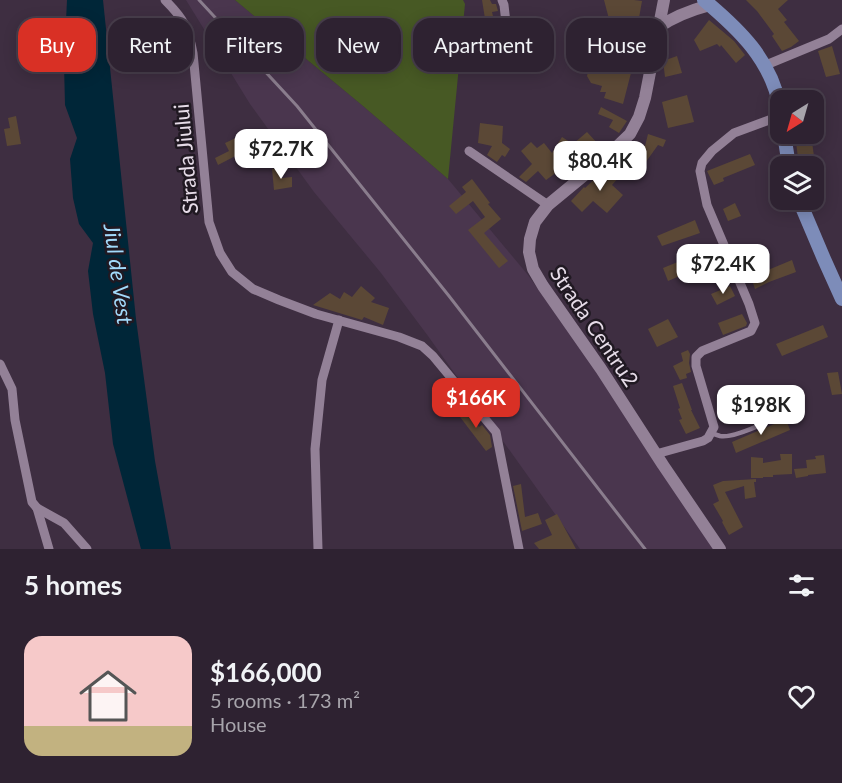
<!DOCTYPE html>
<meta charset="utf-8">
<style>
body{margin:0;font-family:Lato,sans-serif;background:#3a2f3d;color:#f1f3f6;height:100vh;display:flex;flex-direction:column;font-size:22px;white-space:nowrap}
*{box-sizing:border-box;margin:0}
p{font-size:20px;color:#a7a4ab}
.icon{flex:none;width:33px;height:33px;fill:none;stroke:currentColor;stroke-width:2;stroke-linecap:round;stroke-linejoin:round}
.map{position:relative;height:549px;overflow:hidden}
.sheet{display:flex;flex-direction:column;background:#2e2231;flex:1}
.sheet>*{flex:none}
.top-card{position:absolute;left:18px;top:18px;width:807px;height:54px;display:flex;gap:12px}
.needle{width:39px;rotate:217deg}
.fabs{position:absolute;left:770px;top:90px;display:grid;gap:12px}
.fabs a{display:grid;place-items:center;width:54px;height:54px;border-radius:12px;background:#2e2231;box-shadow:0 3px 15px #0003,0 0 0 2px #493f4d;font-size:30px}
.price{position:absolute;translate:-50% -51px;padding:0 14px;border-radius:12px;background:#fff;color:#222;font-size:20px;line-height:39px;filter:drop-shadow(0 2px 3px #0008)}
.price::after{content:'';position:absolute;left:50%;top:36px;width:18px;height:14px;margin-left:-9px;background:inherit;clip-path:polygon(0 0,100% 0,50% 100%)}
.price.active{background:#d93025;color:#fff}
ul{padding:0;list-style:none}
li{display:flex;align-items:center;gap:18px;height:150px;padding:0 24px}
li span{display:grid;place-items:center;flex:none;width:168px;height:120px;border-radius:18px;color:#555}
li>.icon{margin-inline-start:auto}
span .icon{width:72px;height:72px;fill:#fffc;stroke-width:1}
li b{font-size:26px}
h2{display:flex;justify-content:space-between;align-items:center;height:72px;padding:0 24px;font-size:26px}
.pill{padding:0 21px;border-radius:18px;background:#2e2231;box-shadow:0 3px 15px #0003,0 0 0 2px #493f4d;font-size:21px;line-height:54px}
.pill.active{background:#d93025;color:#fff}
.map>svg:first-child{display:block}
.built{fill:#4a364e}
.green{fill:#475924}
.water{fill:#002638}
.building{fill:#5b4836}
.lines{fill:none;stroke-linecap:round;stroke-linejoin:round}
.lane{stroke:#938197;stroke-width:4.5}
.street{stroke:#938197;stroke-width:9}
.secondary{stroke:#938197;stroke-width:12}
.primary{stroke:#7d8cb9;stroke-width:14}
.rail{stroke:#8a7d8d;stroke-width:3}
.labels{text-anchor:middle;dominant-baseline:central;stroke-width:5;stroke-linejoin:round;paint-order:stroke}
.street-label{font-size:21px;fill:#e6dce8;stroke:#201922}
.water-label{font-size:22px;font-style:italic;fill:#a2dafb;stroke:#201922}
</style>
<div class="map">
<svg width="842" height="549" viewBox="0 0 842 549">
<rect width="100%" height="100%" fill="#3e2e41"/>
<!-- built -->
<polygon class="built" points="186,0 235,0 363,106 448,179 528,275 723,549 580,549 428,336 381,273 314,192 250,104"/>
<!-- green -->
<polygon class="green" points="235,0 463,0 465,4 448,179 363,106"/>
<!-- water -->
<polygon class="water" points="67,0 103,0 136,319 155,461 171,549 141,549 113,444 105,373 93,314 88,271 93,243 79,224 73,198 70,159 77,138 65,105 64,64"/>
<!-- building -->
<g class="building">
<polygon points="482,0 490,0 492,4 496,4 498,11 492,12 496,29 502,28 506,30 511,28 525,26 527,39 503,41 502,55 493,54 495,29 487,31"/>
<polygon points="604,0 634,0 642,1 636,35 648,38 645,47 628,42 623,67 632,69 623,104 604,98 606,92 600,92 602,86 591,83 587,76 590,63 585,61 588,52 610,59 614,38"/>
<polygon points="746,0 788,0 778,9 787,20 784,22 799,41 791,47 782,51 772,36 774,34 757,11"/>
<polygon points="709,20 734,41 745,55 736,63 721,45 720,47 717,44 700,51 694,40"/>
<polygon points="162,35 179,43 172,58 155,51"/>
<polygon points="832,46 840,74 826,77 818,51"/>
<polygon points="677,56 682,73 665,77 663,61"/>
<polygon points="687,95 694,122 668,128 662,102"/>
<polygon points="601,107 627,121 619,133 609,127 613,120 598,114"/>
<polygon points="16,116 21,144 7,146 4,129 10,128 8,118"/>
<polygon points="480,123 503,126 502,143 510,149 505,157 502,155 497,162 487,155 492,146 478,143"/>
<polygon points="587,132 599,145 567,171 564,167 546,180 538,171 526,182 519,177 532,164 521,151 531,142 537,148 544,143 552,153 562,137 573,144"/>
<polygon points="648,134 666,140 663,147 658,145 643,166 630,157 633,154 636,145 638,144 645,146"/>
<polygon points="795,134 811,134 815,164 799,166"/>
<polygon points="240,136 247,150 218,165 215,158 229,151 225,143"/>
<polygon points="750,154 755,165 723,178 724,181 714,185 707,171"/>
<polygon points="608,166 619,177 612,185 623,195 607,213 593,201 582,212 571,201 584,187 585,188"/>
<polygon points="280,168 282,178 292,177 292,187 274,190 272,169"/>
<polygon points="472,179 490,203 488,204 501,219 484,233 508,261 499,268 468,230 485,217 473,201 456,214 449,206 466,192 462,187"/>
<polygon points="735,203 741,216 728,221 723,209"/>
<polygon points="695,220 700,233 662,246 657,236"/>
<polygon points="717,246 722,258 668,281 663,268"/>
<polygon points="792,260 796,272 769,282 755,289 751,277"/>
<polygon points="361,286 375,298 371,302 389,308 383,325 364,317 362,320 313,305 330,293 340,299 344,292 352,297"/>
<polygon points="730,286 735,296 717,305 711,294"/>
<polygon points="742,314 747,323 746,326 723,335 718,323"/>
<polygon points="668,319 678,337 657,347 648,329"/>
<polygon points="823,325 828,337 782,356 776,344"/>
<polygon points="688,350 690,354 689,363 691,372 686,374 687,378 680,380 673,366 683,361 681,353"/>
<polygon points="838,372 842,394 832,395 827,373"/>
<polygon points="682,383 692,410 691,410 700,428 686,434 679,420 682,419 678,409 680,408 673,386"/>
<polygon points="466,406 472,414 469,416 479,427 482,425 490,435 492,447 486,451 457,413"/>
<polygon points="786,419 790,430 736,453 732,442"/>
<polygon points="780,454 792,454 792,474 773,475 773,477 763,477 763,478 751,478 751,457 763,458 763,463 781,460"/>
<polygon points="824,455 826,473 808,475 808,476 796,478 794,469 807,468 806,460 816,459 815,456"/>
<polygon points="756,479 756,482 754,482 756,497 745,499 744,486 725,492 743,527 729,535 722,522 723,521 713,504 719,501 713,485 723,481"/>
<polygon points="521,484 525,517 538,513 542,524 522,531 513,486"/>
<polygon points="557,514 576,549 539,549 534,543 552,535 545,520"/>
</g>
<g class="lines">
<!-- lane -->
<path class="lane" d="M711 433C714 434 717 435 720 436 735 439 773 419 787 412"/>
<!-- street -->
<g class="street">
<path d="M165 0C184 19 188 27 193 53L209 222 220 253 232 272 253 289 279 300 316 314 399 337 422 346 433 356 496 432 519 549"/>
<polyline points="502,0 504,5 506,23"/>
<polyline points="766,65 829,39 842,29"/>
<polyline points="469,151 548,205"/>
<polyline points="0,364 12,389 15,420 32,502 37,508 64,523 87,549"/>
<polyline points="656,454 703,441 708,438 714,427 696,366 696,357 702,351 751,331 755,323 749,304 707,205 700,171 702,163 712,151 734,133 780,116"/>
<polyline points="37,508 49,549"/>
<polyline points="318,549 315,449 322,380 339,320"/>
</g>
<!-- secondary -->
<g class="secondary">
<polyline points="664,0 645,98 639,117 630,134 605,158 548,205 535,222 530,239 529,252 533,269 543,286 601,369 663,465 720,549"/>
<path d="M659 27C675 16 691 10 710 5"/>
</g>
<!-- primary -->
<g class="primary">
<path d="M704 0C740 30 771 60 780 107"/>
<polyline points="784,134 789,166"/>
<polyline points="799,200 824,259 842,299"/>
</g>
<!-- rail -->
<polyline class="rail" points="199,0 297,106 449,296 645,549"/>
</g>
<g class="labels">
<!-- street labels -->
<g class="street-label">
<text transform="translate(185 159) rotate(-95)">Strada Jiului</text>
<text transform="translate(595 326) rotate(56)">Strada Centru2</text>
</g>
<!-- water labels -->
<g class="water-label">
<text transform="translate(119 274) rotate(82)">Jiul de Vest</text>
</g>
</g>
</svg>
<div class="fabs">
<a><svg class="needle" viewBox="-14 -14 28 28"><path d="M0-13l5 13h-10z" fill="#e53935"/><path d="M0 13l5-13h-10z" fill="#a7a4ab"/></svg></a>
<a><svg class="icon" aria-label="layers" viewBox="0 0 24 24"><path d="M12 4l9 5-9 5-9-5zM3 14l9 5 9-5"/></svg></a>
</div>
<b class="price" style="left:281px;top:180px">$72.7K</b>
<b class="price" style="left:600px;top:192px">$80.4K</b>
<b class="price" style="left:723px;top:295px">$72.4K</b>
<b class="price active" style="left:476px;top:429px">$166K</b>
<b class="price" style="left:761px;top:436px">$198K</b>
<div class="top-card">
<a class="pill active">Buy</a>
<a class="pill">Rent</a>
<a class="pill">Filters</a>
<a class="pill">New</a>
<a class="pill">Apartment</a>
<a class="pill">House</a>
</div>
</div>
<section class="sheet">
<h2>5 homes<svg class="icon" aria-label="filters" viewBox="0 0 24 24"><path d="M4 7h16M4 17h16"/><circle cx="9" cy="7" r="2"/><circle cx="15" cy="17" r="2"/></svg></h2>
<ul>
<li><span style="background:linear-gradient(#f6c9c9 75%,#c2b280 0)"><svg class="icon" aria-label="home" viewBox="0 0 24 24"><path d="M3 11l9-7 9 7M6 9v11h12V9"/></svg></span><div><b>$166,000</b><p>5 rooms · 173 m²</p><p>House</p></div><svg class="icon" aria-label="heart" viewBox="0 0 24 24"><path d="M12 20l-8-8c-3-5 5-10 8-4 3-6 11-1 8 4z"/></svg></li>
</ul>
</section>
